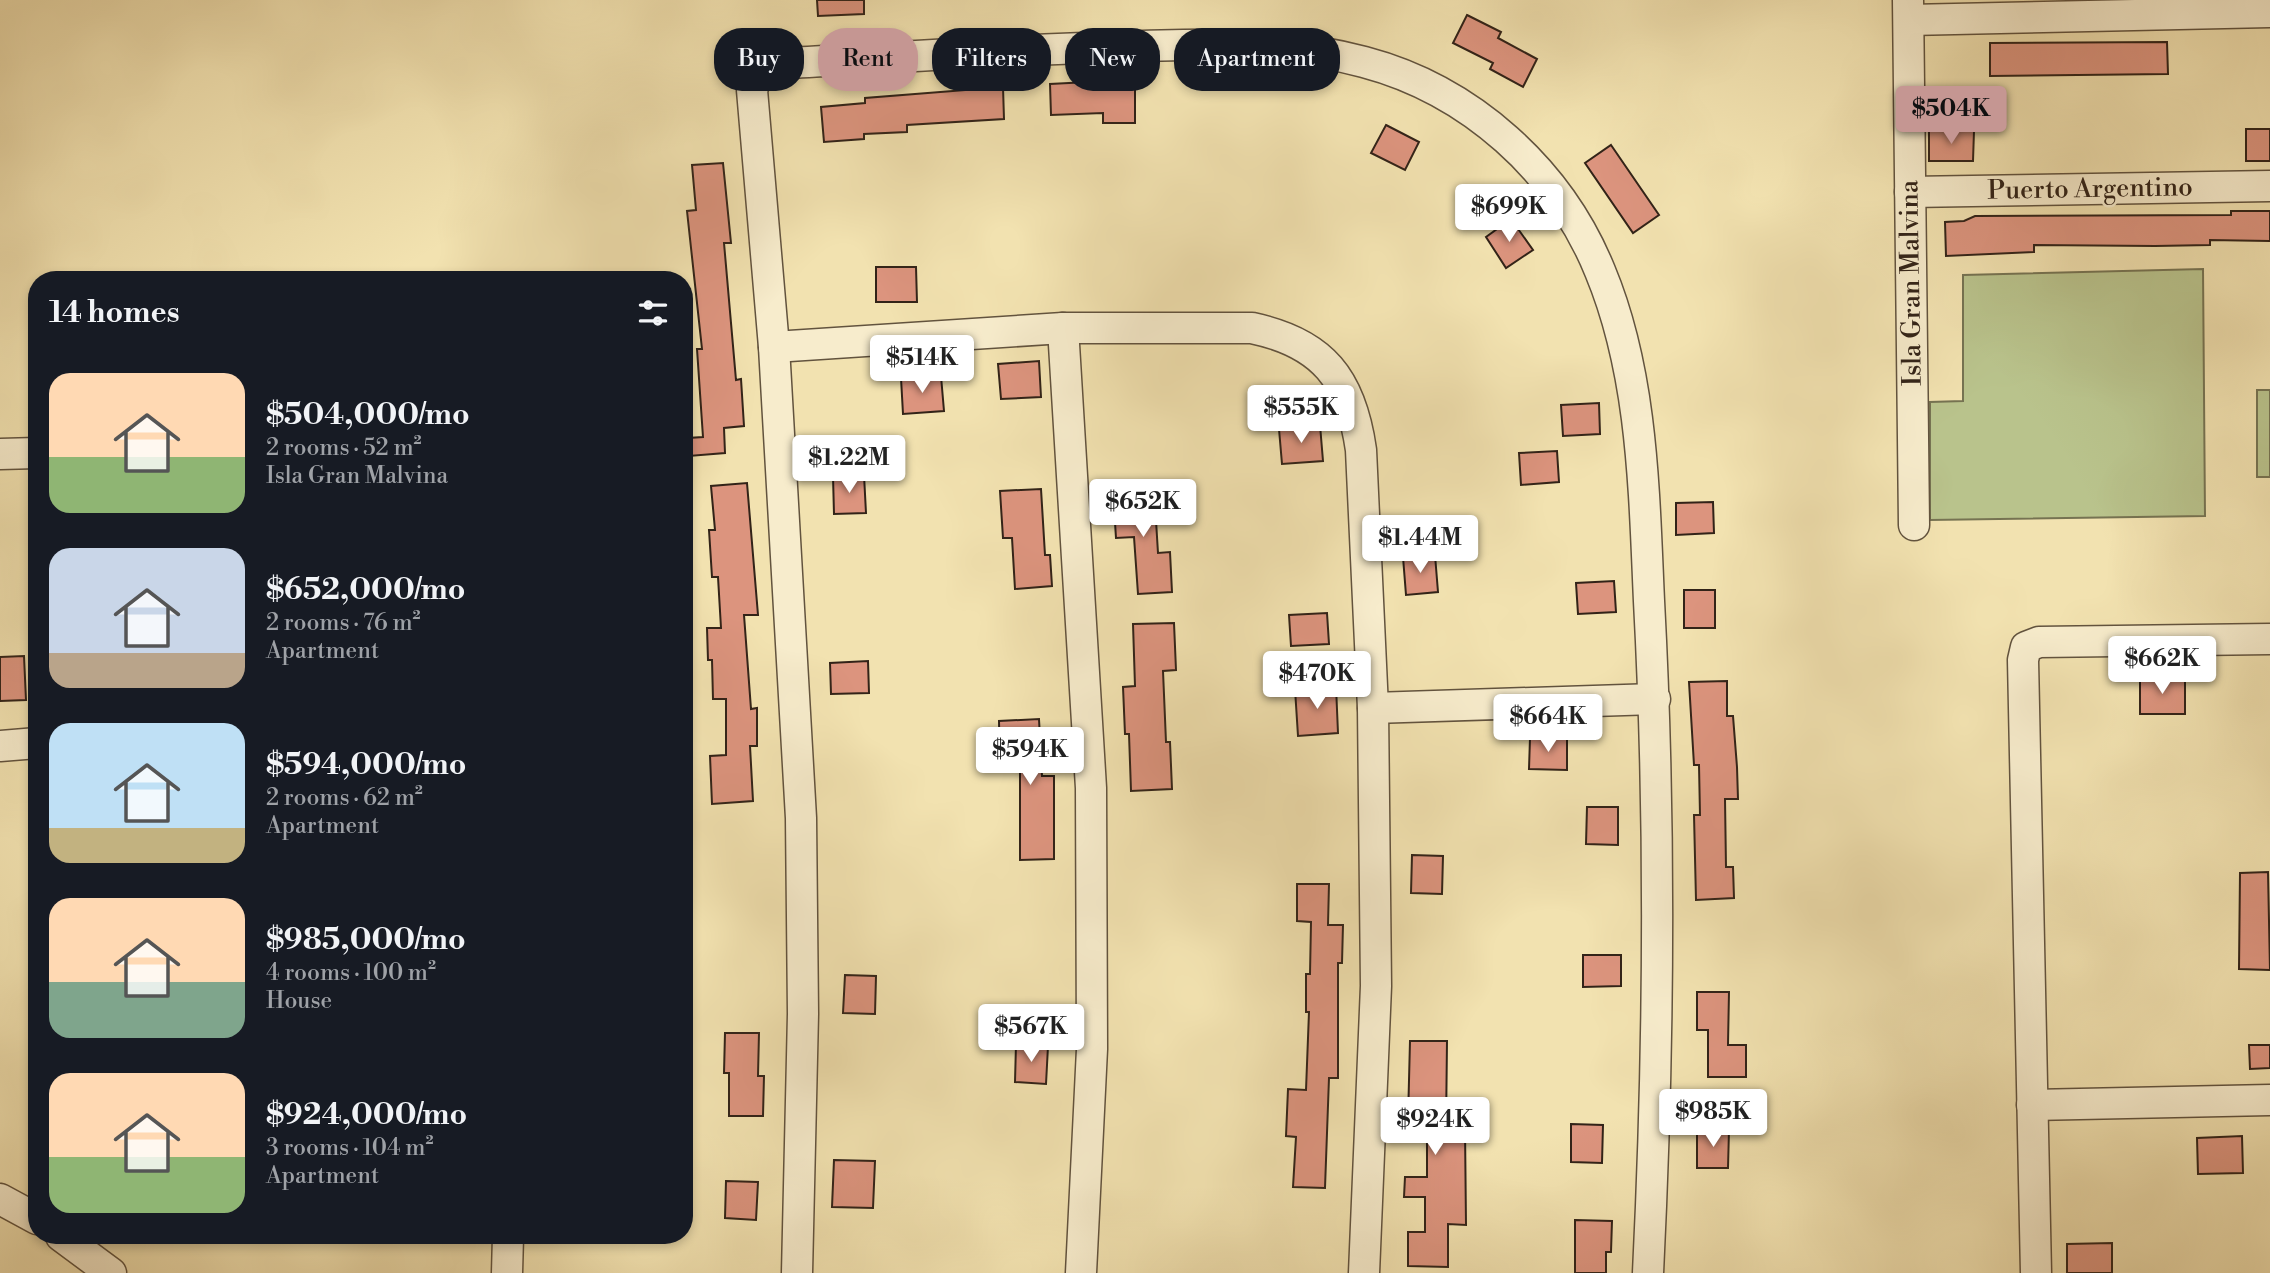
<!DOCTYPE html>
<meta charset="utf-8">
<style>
body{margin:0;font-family:"Libre Bodoni",serif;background:#20242c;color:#f1f3f6;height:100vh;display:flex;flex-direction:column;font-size:26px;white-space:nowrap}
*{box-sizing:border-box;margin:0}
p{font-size:23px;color:#9ea1a6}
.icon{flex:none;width:38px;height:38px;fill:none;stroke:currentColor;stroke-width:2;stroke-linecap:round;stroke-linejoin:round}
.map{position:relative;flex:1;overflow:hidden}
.panel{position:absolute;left:28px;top:271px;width:665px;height:973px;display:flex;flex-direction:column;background:#171b24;border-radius:28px;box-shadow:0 4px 10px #0003}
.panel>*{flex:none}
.hud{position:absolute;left:714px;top:28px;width:665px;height:63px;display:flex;gap:14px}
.price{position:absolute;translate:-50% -60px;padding:0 16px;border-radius:7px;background:#fff;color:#222;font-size:23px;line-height:46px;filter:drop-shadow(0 2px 4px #0008)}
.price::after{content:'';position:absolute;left:50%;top:42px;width:21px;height:16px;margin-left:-10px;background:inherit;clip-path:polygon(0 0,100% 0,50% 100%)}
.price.current{background:#c59692;color:#111}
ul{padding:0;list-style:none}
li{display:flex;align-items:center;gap:21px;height:175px;padding:0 21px}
li span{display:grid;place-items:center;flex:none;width:196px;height:140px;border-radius:21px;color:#555}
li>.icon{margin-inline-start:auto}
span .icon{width:84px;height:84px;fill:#fffc;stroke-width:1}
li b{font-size:30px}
h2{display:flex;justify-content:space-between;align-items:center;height:84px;padding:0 21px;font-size:30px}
.pill{padding:0 24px;border-radius:28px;background:#171b24;box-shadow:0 4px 10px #0003;font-size:24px;line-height:63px}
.pill.current{background:#c59692;color:#111}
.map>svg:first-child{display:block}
.green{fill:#b9c38c;stroke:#767352;stroke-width:2}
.building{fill:#dc947e;stroke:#322318;stroke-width:2}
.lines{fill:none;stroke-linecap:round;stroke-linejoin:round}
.minor-casing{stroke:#62533e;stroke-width:33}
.minor{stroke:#f7eccc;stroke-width:30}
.labels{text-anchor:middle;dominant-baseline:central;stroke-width:5;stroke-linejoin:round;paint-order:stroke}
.street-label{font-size:26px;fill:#322318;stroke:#f7eccc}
</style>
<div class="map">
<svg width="2270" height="1273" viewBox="0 0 2270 1273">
<rect width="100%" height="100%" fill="#f2e2b0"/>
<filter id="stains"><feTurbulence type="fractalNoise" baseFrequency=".00286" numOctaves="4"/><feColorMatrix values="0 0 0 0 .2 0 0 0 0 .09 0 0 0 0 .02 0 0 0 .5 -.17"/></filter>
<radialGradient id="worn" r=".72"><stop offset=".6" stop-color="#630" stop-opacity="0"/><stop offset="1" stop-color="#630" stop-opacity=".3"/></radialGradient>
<!-- green -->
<g class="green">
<polygon points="2203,269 2205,516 1930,520 1930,402 1963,401 1963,275"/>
<rect x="2257" y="390" width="13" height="87"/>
</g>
<!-- building -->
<g class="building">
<polygon points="817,0 864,0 864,14 818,16"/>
<polygon points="1467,15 1501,32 1498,38 1537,59 1523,87 1490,69 1493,63 1453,43"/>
<polygon points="2167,42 2168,74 1990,76 1990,43"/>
<polygon points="1088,82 1088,87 1135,87 1135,123 1103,123 1103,113 1051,115 1050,84"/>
<polygon points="1003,87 1004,119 907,125 907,132 864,134 864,139 824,142 821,107 865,103 865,98"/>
<polygon points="1386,125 1419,142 1405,170 1371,153"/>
<rect x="2246" y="129" width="24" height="32"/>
<polygon points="1929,131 1974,131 1973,161 1929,161"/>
<polygon points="1611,145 1659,215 1633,233 1585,163"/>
<polygon points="723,163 731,243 724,243 736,380 741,379 744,426 724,428 725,453 689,456 688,438 703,437 697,349 702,349 687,211 696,210 692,165"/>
<polygon points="2231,211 2270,211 2270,241 2210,240 2210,245 2155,246 2034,245 2034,252 1946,256 1945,222 1964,221 1975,216 2231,215"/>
<polygon points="1511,219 1533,250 1506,268 1486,237"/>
<polygon points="876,267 916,267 917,302 876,302"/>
<polygon points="1039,361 1041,397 1001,399 998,364"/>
<polygon points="941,376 944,411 903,414 901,378"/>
<polygon points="1599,403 1600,434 1563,436 1561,405"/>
<polygon points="1320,425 1323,461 1282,464 1279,429"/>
<polygon points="1557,451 1559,482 1521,485 1519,453"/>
<polygon points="864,475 866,513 834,514 833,476"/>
<polygon points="747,483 758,615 744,615 751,709 757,708 757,746 750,746 753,801 712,804 710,756 726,755 726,699 713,699 712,660 708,660 707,628 721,628 718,577 712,577 709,530 715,530 711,486"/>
<polygon points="1154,488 1158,553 1170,552 1172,592 1138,594 1134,537 1116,538 1113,491"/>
<polygon points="1041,489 1045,555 1050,555 1052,586 1015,589 1012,538 1003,538 1000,491"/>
<polygon points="1713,502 1714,533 1676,535 1676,503"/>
<polygon points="1435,555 1438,592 1406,595 1403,557"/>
<polygon points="1614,581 1616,612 1578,614 1576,583"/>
<rect x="1684" y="590" width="31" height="38"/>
<polygon points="1327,613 1329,644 1291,646 1289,615"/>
<polygon points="1174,623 1176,670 1163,671 1166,742 1170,742 1172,789 1131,791 1129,734 1125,734 1123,687 1135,686 1133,624"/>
<polygon points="24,656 26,700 0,701 0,657"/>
<polygon points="868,661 869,693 831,694 830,663"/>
<rect x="2140" y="677" width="45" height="37"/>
<polygon points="1727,681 1727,716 1733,716 1737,767 1738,799 1725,799 1726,867 1733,867 1734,898 1696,900 1694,815 1700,815 1699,765 1694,765 1689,682"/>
<polygon points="1336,686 1338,733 1298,736 1295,689"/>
<polygon points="1039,719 1042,776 1054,776 1054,859 1020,860 1020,767 1000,768 999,721"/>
<polygon points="1530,738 1567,738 1567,770 1529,769"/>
<polygon points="1587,807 1618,807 1618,845 1586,844"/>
<polygon points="1412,855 1443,856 1442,894 1411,893"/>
<polygon points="2268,872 2270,970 2239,969 2240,873"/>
<polygon points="1297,884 1329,884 1328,925 1343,925 1342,963 1338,963 1338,1078 1329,1078 1325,1188 1293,1187 1296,1137 1286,1136 1288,1089 1306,1090 1309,1012 1306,1012 1306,974 1310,974 1311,922 1297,921"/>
<polygon points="1583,955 1621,955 1621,986 1583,987"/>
<polygon points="845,975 876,976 875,1014 843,1013"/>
<polygon points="1697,992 1729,992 1728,1045 1746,1045 1746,1077 1708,1077 1708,1030 1697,1030"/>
<polygon points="725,1033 759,1033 758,1076 764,1076 763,1116 729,1116 729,1073 724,1073"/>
<polygon points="1410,1041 1447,1041 1446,1128 1465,1128 1466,1225 1448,1224 1448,1267 1408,1266 1408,1232 1425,1232 1425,1197 1404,1197 1405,1177 1427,1177 1427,1120 1408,1120"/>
<polygon points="1016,1044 1048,1046 1046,1084 1015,1082"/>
<polygon points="2249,1045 2270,1045 2270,1068 2250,1069"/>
<polygon points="1571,1124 1603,1125 1602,1163 1571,1162"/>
<polygon points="1697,1130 1729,1130 1728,1168 1697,1168"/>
<polygon points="2242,1136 2243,1173 2198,1174 2197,1138"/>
<polygon points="834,1160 875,1161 873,1208 832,1207"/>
<polygon points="726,1181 758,1182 756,1220 725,1218"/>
<polygon points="1575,1220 1612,1221 1611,1252 1606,1252 1606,1273 1575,1273"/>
<polygon points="2112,1243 2112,1273 2067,1273 2067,1244"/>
</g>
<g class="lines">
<defs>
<g id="minor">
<polyline points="1908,0 1914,525"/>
<polyline points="1909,20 2270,12"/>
<polyline points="1910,192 2270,186"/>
<polyline points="1063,328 1091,788 1092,1049 1081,1273"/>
<path d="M774 347 1063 328H1252C1323 343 1351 379 1361 450L1373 708 1376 986 1364 1273"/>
<polyline points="0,454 37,453"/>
<polyline points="1373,708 1655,699"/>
<polyline points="0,746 37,743"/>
<polyline points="2032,1105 2270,1100"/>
<polyline points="0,1199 37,1219"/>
<polyline points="61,1236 111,1273"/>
<polyline points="507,1273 508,1236"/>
<path d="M797 1273 803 1014 801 818 774 347 752 90 758 73 790 63C898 57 1007 50 1116 47 1198 44 1284 40 1364 62 1470 90 1559 170 1600 271 1643 374 1644 491 1649 601 1661 825 1659 1049 1648 1273"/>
<polyline points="2036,1273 2023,660 2026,647 2039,642 2270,639"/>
</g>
</defs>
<!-- minor casing -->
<use href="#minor" class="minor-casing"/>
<!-- minor -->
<use href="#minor" class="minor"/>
</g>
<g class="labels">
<!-- street labels -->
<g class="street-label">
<text transform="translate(2090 189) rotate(-1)">Puerto Argentino</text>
<text transform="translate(1911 283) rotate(-91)">Isla Gran Malvina</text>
</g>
</g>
<rect width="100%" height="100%" filter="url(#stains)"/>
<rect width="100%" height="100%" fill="url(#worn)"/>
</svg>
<b class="price current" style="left:1951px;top:146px">$504K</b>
<b class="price" style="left:1509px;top:244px">$699K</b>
<b class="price" style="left:922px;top:395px">$514K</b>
<b class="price" style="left:1301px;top:445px">$555K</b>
<b class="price" style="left:849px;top:495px">$1.22M</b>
<b class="price" style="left:1143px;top:539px">$652K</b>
<b class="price" style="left:1420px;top:575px">$1.44M</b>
<b class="price" style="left:2162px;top:696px">$662K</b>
<b class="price" style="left:1317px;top:711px">$470K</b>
<b class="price" style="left:1548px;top:754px">$664K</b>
<b class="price" style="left:1030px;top:787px">$594K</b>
<b class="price" style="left:1031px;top:1064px">$567K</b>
<b class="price" style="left:1713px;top:1149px">$985K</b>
<b class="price" style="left:1435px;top:1157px">$924K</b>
<div class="hud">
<a class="pill">Buy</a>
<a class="pill current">Rent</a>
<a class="pill">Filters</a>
<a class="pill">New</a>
<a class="pill">Apartment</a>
</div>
<section class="panel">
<h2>14 homes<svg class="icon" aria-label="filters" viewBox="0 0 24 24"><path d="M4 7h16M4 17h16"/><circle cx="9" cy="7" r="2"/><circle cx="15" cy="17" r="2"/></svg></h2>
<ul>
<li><span style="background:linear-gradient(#ffd9b3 60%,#8fb573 0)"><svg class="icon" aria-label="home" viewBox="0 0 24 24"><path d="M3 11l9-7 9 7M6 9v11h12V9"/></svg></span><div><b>$504,000/mo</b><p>2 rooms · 52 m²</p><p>Isla Gran Malvina</p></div></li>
<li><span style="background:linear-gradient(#c9d6e8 75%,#b9a48a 0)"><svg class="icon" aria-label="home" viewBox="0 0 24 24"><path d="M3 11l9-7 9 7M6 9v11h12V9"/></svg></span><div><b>$652,000/mo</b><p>2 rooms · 76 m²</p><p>Apartment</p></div></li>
<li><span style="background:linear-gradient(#bfe0f5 75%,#c2b280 0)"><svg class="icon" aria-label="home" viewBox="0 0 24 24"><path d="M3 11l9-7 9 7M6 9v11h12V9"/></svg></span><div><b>$594,000/mo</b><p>2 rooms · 62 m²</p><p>Apartment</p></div></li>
<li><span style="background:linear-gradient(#ffd9b3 60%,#7fa58c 0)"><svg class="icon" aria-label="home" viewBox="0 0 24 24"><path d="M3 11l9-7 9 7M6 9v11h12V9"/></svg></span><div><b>$985,000/mo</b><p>4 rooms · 100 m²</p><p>House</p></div></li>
<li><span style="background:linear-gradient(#ffd9b3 60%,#8fb573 0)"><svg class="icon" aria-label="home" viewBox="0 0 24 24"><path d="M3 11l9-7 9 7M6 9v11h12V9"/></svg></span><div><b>$924,000/mo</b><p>3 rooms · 104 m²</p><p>Apartment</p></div></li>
</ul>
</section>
</div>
